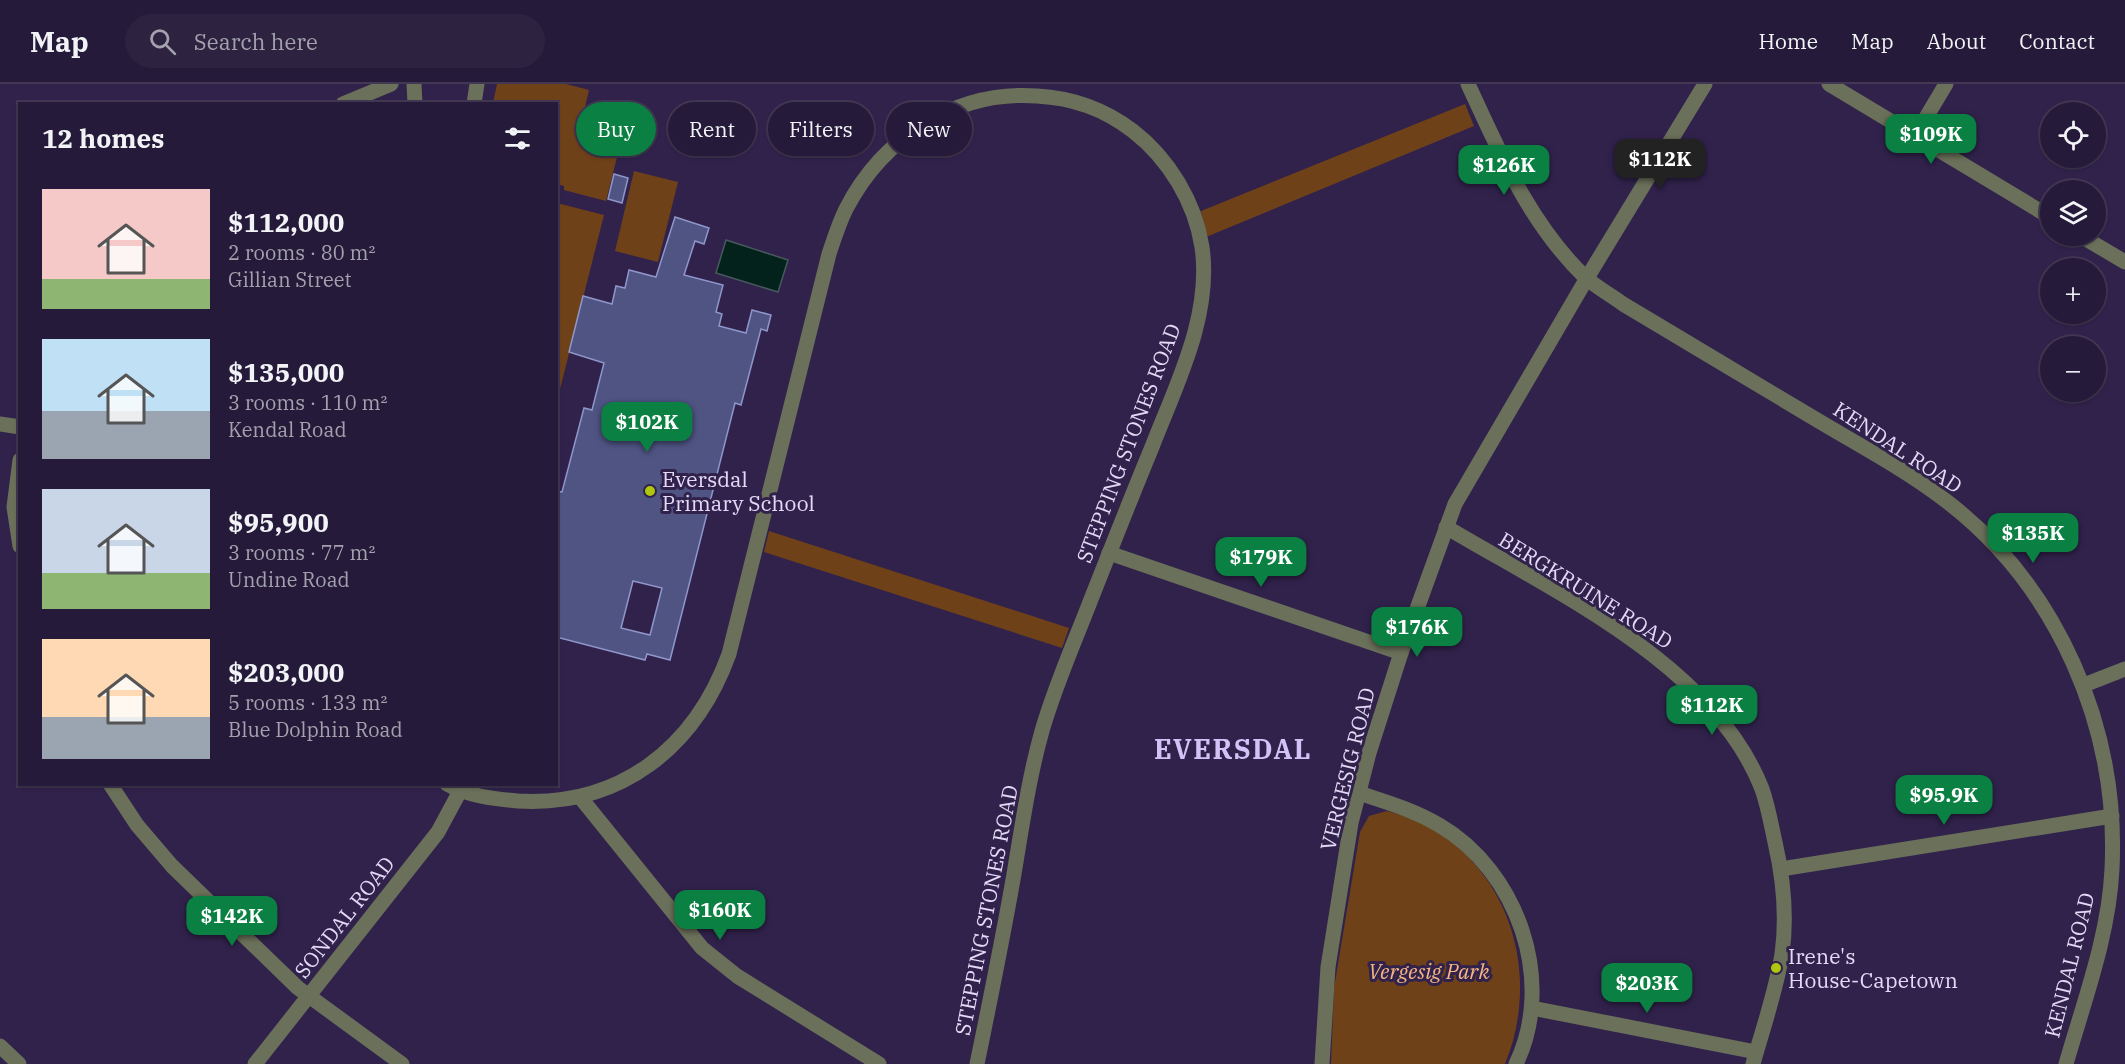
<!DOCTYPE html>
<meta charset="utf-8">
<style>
body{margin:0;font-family:"IBM Plex Serif",serif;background:#2d2341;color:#f1f3f6;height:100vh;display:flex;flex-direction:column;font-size:22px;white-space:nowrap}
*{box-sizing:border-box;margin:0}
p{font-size:20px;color:#a3a1ae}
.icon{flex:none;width:33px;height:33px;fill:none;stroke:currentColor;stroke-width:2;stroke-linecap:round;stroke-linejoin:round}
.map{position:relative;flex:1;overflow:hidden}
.panel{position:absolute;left:18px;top:18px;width:540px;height:684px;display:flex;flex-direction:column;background:#251a39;border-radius:0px;box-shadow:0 2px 4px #0004,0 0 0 2px #423853}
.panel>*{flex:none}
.banner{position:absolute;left:576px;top:18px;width:570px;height:54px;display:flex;gap:12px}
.controls{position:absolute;left:2040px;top:18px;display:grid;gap:12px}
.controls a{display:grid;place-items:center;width:66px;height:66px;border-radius:50%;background:#251a39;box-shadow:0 2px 4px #0004,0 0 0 2px #423853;font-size:30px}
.price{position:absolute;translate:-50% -51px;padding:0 14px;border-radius:12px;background:#0b8043;color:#fff;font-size:20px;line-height:39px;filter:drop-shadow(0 2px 3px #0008)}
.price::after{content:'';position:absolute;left:50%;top:36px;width:18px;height:14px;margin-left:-9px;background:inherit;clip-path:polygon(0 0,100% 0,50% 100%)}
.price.selected{background:#222;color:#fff}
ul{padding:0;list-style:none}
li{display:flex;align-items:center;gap:18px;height:150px;padding:0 24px}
li span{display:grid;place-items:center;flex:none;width:168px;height:120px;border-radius:0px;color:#555}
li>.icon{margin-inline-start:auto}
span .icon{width:72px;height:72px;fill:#fffc;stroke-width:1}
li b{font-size:26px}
h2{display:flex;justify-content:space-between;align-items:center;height:72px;padding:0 24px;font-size:26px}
.chip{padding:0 21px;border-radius:27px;background:#251a39;box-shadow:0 2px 4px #0004,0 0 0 2px #423853;font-size:21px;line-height:54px}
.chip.selected{background:#0b8043;color:#fff}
header{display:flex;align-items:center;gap:36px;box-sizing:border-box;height:84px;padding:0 30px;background:#251a39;border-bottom:2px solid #423853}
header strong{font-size:28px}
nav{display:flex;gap:33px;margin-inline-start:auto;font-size:21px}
.search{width:420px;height:54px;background:#2d2341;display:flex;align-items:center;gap:15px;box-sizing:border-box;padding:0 21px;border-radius:33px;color:#a3a1ae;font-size:22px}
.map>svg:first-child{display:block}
.green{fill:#6f4119}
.water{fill:#04221c;stroke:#47595d;stroke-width:1.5}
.building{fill:#4f5483;stroke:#8f96c9;stroke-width:1.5;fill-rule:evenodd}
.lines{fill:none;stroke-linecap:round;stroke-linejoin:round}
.minor{stroke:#6a7059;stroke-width:15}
.poi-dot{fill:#aec60b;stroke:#31224c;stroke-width:2}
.labels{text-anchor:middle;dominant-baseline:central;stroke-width:6;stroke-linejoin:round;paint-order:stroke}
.street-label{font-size:21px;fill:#e2daf6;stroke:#31224c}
.poi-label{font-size:21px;fill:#e2daf6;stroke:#31224c;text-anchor:start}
.park-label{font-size:21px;font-style:italic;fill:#f6b583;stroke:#31224c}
.district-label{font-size:27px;font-weight:bold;letter-spacing:1.5px;fill:#d1c2f7;stroke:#31224c}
</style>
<header>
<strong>Map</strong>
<div class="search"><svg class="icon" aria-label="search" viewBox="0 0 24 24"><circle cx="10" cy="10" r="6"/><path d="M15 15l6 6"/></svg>Search here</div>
<nav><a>Home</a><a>Map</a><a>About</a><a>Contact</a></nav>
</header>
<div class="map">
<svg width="2125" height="980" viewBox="0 0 2125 980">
<rect width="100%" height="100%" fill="#31224c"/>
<!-- green -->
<g class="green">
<polygon points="497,0 566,0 589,6 585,23 627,33 606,117 564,106 564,102 557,100 556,20 493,19"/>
<polygon points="1465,20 1474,42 1206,153 1201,127"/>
<polygon points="634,87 678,98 658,178 615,167"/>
<polygon points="557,119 604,131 557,317"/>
<polygon points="769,447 1069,544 1062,564 764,468"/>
<path d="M1387 727C1499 755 1547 878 1505 980H1331L1334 904 1360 748 1369 732Z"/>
</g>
<!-- water -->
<polygon class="water" points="726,156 788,176 778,208 716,189"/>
<!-- building -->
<g class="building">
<polygon points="614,90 628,94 622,119 608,115"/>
<path d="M675 133 709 144 704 160 695 157 684 191 723 201 716 228 722 230 719 242 746 249 752 226 771 231 767 247 761 245 741 321 735 319 670 576 647 570 645 576 556 553V407L562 408 584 324 592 326 604 279 569 268 583 212 612 220 616 202 625 204 629 186 656 193ZM633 497 662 504 650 551 621 544Z"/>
</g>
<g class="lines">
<!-- minor -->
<g class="minor">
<polyline points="414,0 415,20"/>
<path d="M1468 0C1500 69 1529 139 1585 193 1596 203 1611 211 1623 220 1686 258 1749 295 1812 333 1857 360 1903 384 1945 416 2058 502 2119 644 2112 785 2109 851 2084 917 2066 980"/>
<polyline points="1829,0 2050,133"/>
<polyline points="343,20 391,0"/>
<polyline points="474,20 477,0"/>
<polyline points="1915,52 1946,0"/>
<polyline points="2081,152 2125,178"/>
<polyline points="0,340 20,343"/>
<polyline points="20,376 14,423 20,462"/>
<path d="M1446 443C1555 508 1714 581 1762 705 1768 722 1771 740 1775 758 1783 793 1787 834 1782 870 1776 907 1763 944 1753 980"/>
<polyline points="1109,469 1401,569"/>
<polyline points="2084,601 2125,585"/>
<polyline points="110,700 137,741 172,782 298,904 402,980"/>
<path d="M447 700C468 712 494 715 518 717 620 723 695 664 729 570L829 170C834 155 839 139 846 125 883 53 957 6 1037 12 1074 14 1104 25 1133 47 1169 75 1195 118 1202 163 1212 232 1176 301 1152 363 1130 416 1109 470 1088 523 1072 564 1054 605 1042 647 1029 693 1022 742 1014 790 1003 853 990 917 977 980"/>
<path d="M1359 709C1386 718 1414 726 1439 741 1518 787 1556 897 1516 980"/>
<polyline points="580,713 702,864 737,892 879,980"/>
<polyline points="1781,785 2112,732"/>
<polyline points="1532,924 1756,968"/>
<polyline points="0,962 19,980"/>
<polyline points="255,980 438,748 460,707"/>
<polyline points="1322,980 1328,883 1351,739 1369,669 1401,569 1455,420 1587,194 1705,0"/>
</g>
</g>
<!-- markers -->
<g class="poi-dot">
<circle cx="650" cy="407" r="6"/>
<circle cx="1776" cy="884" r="6"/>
</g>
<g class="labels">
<!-- street labels -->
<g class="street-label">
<text transform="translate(1128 359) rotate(-69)">STEPPING STONES ROAD</text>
<text transform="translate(1898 363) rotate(33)">KENDAL ROAD</text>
<text transform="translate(1586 506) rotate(32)">BERGKRUINE ROAD</text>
<text transform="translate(1347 685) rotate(-76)">VERGESIG ROAD</text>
<text transform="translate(986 826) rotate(-79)">STEPPING STONES ROAD</text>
<text transform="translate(344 833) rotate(-52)">SONDAL ROAD</text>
<text transform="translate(2069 881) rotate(-76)">KENDAL ROAD</text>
</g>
<!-- poi labels -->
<g class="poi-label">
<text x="662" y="395">Eversdal<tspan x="662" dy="24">Primary School</tspan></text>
<text x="1788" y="872">Irene's<tspan x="1788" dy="24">House-Capetown</tspan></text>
</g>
<!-- park labels -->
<g class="park-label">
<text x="1429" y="887">Vergesig Park</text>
</g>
<!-- district labels -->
<g class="district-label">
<text x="1233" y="664">EVERSDAL</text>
</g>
</g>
</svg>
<div class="controls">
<a><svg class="icon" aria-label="locate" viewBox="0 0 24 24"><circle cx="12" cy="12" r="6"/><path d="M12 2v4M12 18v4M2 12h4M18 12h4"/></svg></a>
<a><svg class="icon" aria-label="layers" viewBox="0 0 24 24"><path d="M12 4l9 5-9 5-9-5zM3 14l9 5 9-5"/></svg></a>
<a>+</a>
<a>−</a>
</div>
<b class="price" style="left:1931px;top:81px">$109K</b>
<b class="price selected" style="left:1660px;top:106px">$112K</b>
<b class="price" style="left:1504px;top:112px">$126K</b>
<b class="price" style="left:647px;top:369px">$102K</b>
<b class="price" style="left:2033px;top:480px">$135K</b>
<b class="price" style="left:1261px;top:504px">$179K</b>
<b class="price" style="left:1417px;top:574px">$176K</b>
<b class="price" style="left:1712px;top:652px">$112K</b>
<b class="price" style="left:1944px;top:742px">$95.9K</b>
<b class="price" style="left:720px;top:857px">$160K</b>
<b class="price" style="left:232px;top:863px">$142K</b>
<b class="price" style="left:1647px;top:930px">$203K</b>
<div class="banner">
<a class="chip selected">Buy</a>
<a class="chip">Rent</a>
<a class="chip">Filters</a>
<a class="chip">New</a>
</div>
<section class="panel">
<h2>12 homes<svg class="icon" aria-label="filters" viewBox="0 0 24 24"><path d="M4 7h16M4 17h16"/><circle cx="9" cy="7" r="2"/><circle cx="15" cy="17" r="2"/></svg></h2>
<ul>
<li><span style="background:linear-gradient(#f6c9c9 75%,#8fb573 0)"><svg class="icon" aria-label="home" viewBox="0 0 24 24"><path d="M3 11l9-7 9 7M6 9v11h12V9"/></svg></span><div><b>$112,000</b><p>2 rooms · 80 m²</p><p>Gillian Street</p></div></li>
<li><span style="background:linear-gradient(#bfe0f5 60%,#9aa5b1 0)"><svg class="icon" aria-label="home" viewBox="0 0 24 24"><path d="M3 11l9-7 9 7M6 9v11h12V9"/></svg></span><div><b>$135,000</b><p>3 rooms · 110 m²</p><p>Kendal Road</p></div></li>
<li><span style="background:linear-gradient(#c9d6e8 70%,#8fb573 0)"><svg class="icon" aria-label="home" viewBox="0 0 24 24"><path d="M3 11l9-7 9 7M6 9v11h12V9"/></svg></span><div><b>$95,900</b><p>3 rooms · 77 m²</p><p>Undine Road</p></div></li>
<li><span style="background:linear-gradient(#ffd9b3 65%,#9aa5b1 0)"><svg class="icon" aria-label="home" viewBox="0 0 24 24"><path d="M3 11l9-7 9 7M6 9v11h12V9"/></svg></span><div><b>$203,000</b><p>5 rooms · 133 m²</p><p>Blue Dolphin Road</p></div></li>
</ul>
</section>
</div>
